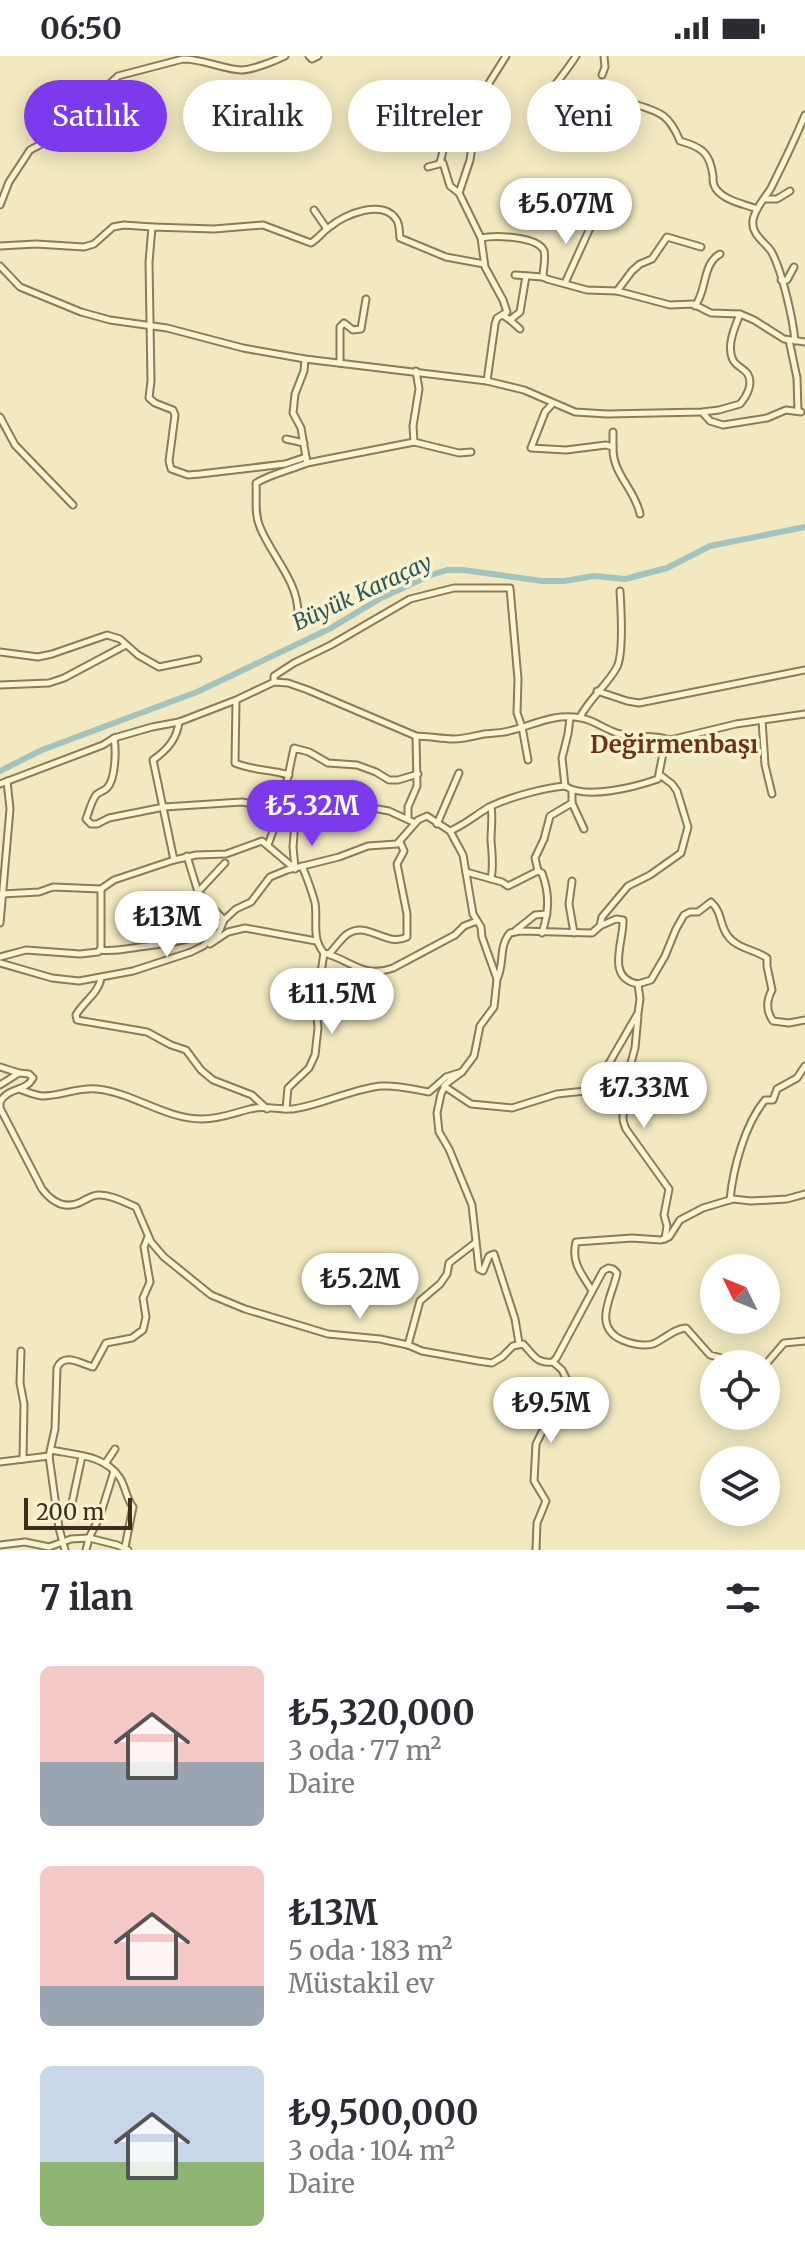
<!DOCTYPE html>
<html lang="tr">
<meta charset="utf-8">
<style>
body{margin:0;font-family:Merriweather,serif;background:#f7f7f7;color:#2b2b33;height:100vh;display:flex;flex-direction:column;font-size:30px;white-space:nowrap}
*{box-sizing:border-box;margin:0}
p{font-size:26px;color:#7c7c81}
.icon{flex:none;width:44px;height:44px;fill:none;stroke:currentColor;stroke-width:2;stroke-linecap:round;stroke-linejoin:round}
.map{position:relative;height:1494px;overflow:hidden}
.panel{display:flex;flex-direction:column;background:#fff;flex:1}
.panel>*{flex:none}
.banner{position:absolute;left:24px;top:24px;width:758px;height:72px;display:flex;gap:16px}
.needle{width:52px;rotate:313deg}
.controls{position:absolute;left:700px;top:1198px;display:grid;gap:16px}
.controls a{display:grid;place-items:center;width:80px;height:80px;border-radius:50%;background:#fff;box-shadow:0 4px 20px #0003;font-size:40px}
.scale{position:absolute;left:24px;bottom:20px;width:108px;box-sizing:border-box;padding-left:8px;border:4px solid #3b2f1c;border-top:0;font-size:22px;line-height:28px;white-space:nowrap;color:#3b2f1c;-webkit-text-stroke:6px #f9f2d0;paint-order:stroke}
.price{position:absolute;translate:-50% -68px;padding:0 18px;border-radius:28px;background:#fff;color:#222;font-size:26px;line-height:52px;filter:drop-shadow(0 2px 4px #0008)}
.price::after{content:'';position:absolute;left:50%;top:48px;width:24px;height:18px;margin-left:-12px;background:inherit;clip-path:polygon(0 0,100% 0,50% 100%)}
.price.active{background:#7c3aed;color:#fff}
ul{padding:0;list-style:none}
li{display:flex;align-items:center;gap:24px;height:200px;padding:0 40px}
li span{display:grid;place-items:center;flex:none;width:224px;height:160px;border-radius:12px;color:#555}
li>.icon{margin-inline-start:auto}
span .icon{width:96px;height:96px;fill:#fffc;stroke-width:1}
li b{font-size:34px}
h2{display:flex;justify-content:space-between;align-items:center;height:96px;padding:0 40px;font-size:34px}
.tag{padding:0 28px;border-radius:36px;background:#fff;box-shadow:0 4px 20px #0003;font-size:28px;line-height:72px}
.tag.active{background:#7c3aed;color:#fff}
.status{display:flex;justify-content:space-between;align-items:center;height:56px;padding:0 40px;background:#fff;direction:ltr}
.status svg{height:22px;fill:currentColor}
.map>svg:first-child{display:block}
.lines{fill:none;stroke-linecap:round;stroke-linejoin:round}
.river{stroke:#a3c4be;stroke-width:6}
.minor-casing{stroke:#8d7a56;stroke-width:9}
.minor{stroke:#fcf5d4;stroke-width:5}
.labels{text-anchor:middle;dominant-baseline:central;stroke-width:7;stroke-linejoin:round;paint-order:stroke}
.water-label{font-size:22px;font-style:italic;fill:#295a5d;stroke:#f9f2d0}
.quarter-label{font-size:24px;font-weight:bold;fill:#6c3217;stroke:#f9f2d0}
</style>
<div class="status"><b>06:50</b><svg viewBox="0 0 49 12"><path d="M0 12V9h3v3zM5 12V6h3v6zM10 12V3h3v9zM15 12V0h3v12zM26 1h20v11H26zM47 4h2v5h-2z"/></svg></div>
<div class="map">
<svg width="805" height="1494" viewBox="0 0 805 1494">
<rect width="100%" height="100%" fill="#f2e9c0"/>
<g class="lines">
<!-- river -->
<polyline class="river" points="0,715 42,694 197,636 331,572 381,542 431,519 447,514 463,514 542,525 564,525 594,520 625,523 667,512 710,490 805,471"/>
<defs>
<g id="minor">
<polyline points="309,0 312,3 318,0"/>
<polyline points="602,19 605,11 604,0"/>
<path d="M634 48C660 56 669 58 680 85 702 91 710 97 713 120 713 126 713 128 716 133 725 145 744 148 757 153"/>
<path d="M375 58C397 66 425 48 439 75 445 86 444 94 440 106"/>
<path d="M537 77C534 46 561 25 576 0"/>
<polyline points="428,111 443,107 450,130 459,137 481,182 485,211 503,244 507,256 497,262 495,268 487,325"/>
<polyline points="459,137 470,104 479,43 506,0"/>
<polyline points="764,143 777,143 790,135"/>
<path d="M0 149 9 126 30 94 49 84 118 20 183 3C203 3 222 13 241 14 252 14 275 5 285 0"/>
<polyline points="314,154 327,173"/>
<path d="M481 182C494 179 538 180 544 195 546 202 543 214 543 221L547 223 587 234 617 235 670 249 693 248 711 257 740 258 754 264 784 283 805 286"/>
<polyline points="0,190 36,188 84,191 94,188 113,171 124,169 152,171"/>
<path d="M0 210 20 231 81 256 110 264 167 272 243 292 305 303 487 325 524 334 575 356 607 358 702 356 719 354 740 348C747 340 754 327 747 317 743 312 736 310 733 304 726 290 735 271 740 258"/>
<polyline points="515,219 543,221"/>
<polyline points="781,224 787,224 794,211"/>
<polyline points="565,227 595,161"/>
<polyline points="617,235 632,215 640,208 652,203 667,181 701,191"/>
<path d="M695 250C707 235 702 208 720 198"/>
<polyline points="504,260 510,264 520,256 526,220"/>
<polyline points="511,265 520,273"/>
<polyline points="789,284 797,322 798,355"/>
<path d="M795 285C793 263 782 214 771 195 764 185 751 179 753 164 755 152 765 142 771 132 783 108 795 83 805 59"/>
<polyline points="340,307 340,271 344,267 353,274 361,273 366,243"/>
<path d="M553 347 545 356 531 392 566 394 606 389 613 391C612 418 635 433 640 458"/>
<polyline points="703,357 710,365 723,369 767,362 786,354 801,356"/>
<polyline points="0,361 15,389 73,449"/>
<polyline points="286,383 304,387"/>
<polyline points="414,386 413,370 419,333 416,315"/>
<polyline points="613,391 613,376"/>
<path d="M306 401 285 408 200 418 188 419 171 413 169 405 175 359 173 354 155 347 149 342 151 325 149 206 152 171 214 173 263 169 311 187C319 182 323 175 331 170 345 158 383 143 396 163 400 168 399 175 400 182L446 201 484 208"/>
<polyline points="307,407 414,386 459,397 471,396"/>
<path d="M298 557C298 525 271 499 260 471 254 458 257 442 256 427 271 418 290 414 307 407L301 372 293 357 295 338 304 315 305 303"/>
<polyline points="0,596 38,601 52,598 107,579 120,583 138,599 159,611 198,603"/>
<polyline points="274,626 274,620 294,607 331,589 410,543 454,532 510,532 518,623 517,657 522,671 528,704"/>
<polyline points="0,629 49,627 64,622 126,589"/>
<polyline points="597,635 627,645 639,647 805,614"/>
<path d="M236 645 235 707C254 715 270 713 289 719"/>
<path d="M580 661C590 642 608 628 617 611 624 597 621 551 620 535"/>
<polyline points="762,664 765,709 772,738"/>
<path d="M114 682C116 693 116 723 107 732 104 735 99 736 96 739 91 746 89 756 86 763L91 768H97L109 762 164 751 242 746 281 753 314 756 336 752 367 751 389 755 415 767"/>
<path d="M0 728 103 689 114 682 152 671 179 666 236 644 274 626 288 627 308 634 416 680C429 680 441 683 453 683 464 683 474 680 484 678 492 677 501 677 509 675 535 669 552 657 581 662 595 664 606 675 621 678 637 682 655 678 670 684"/>
<polyline points="565,730 562,702 568,678 570,662"/>
<polyline points="572,747 584,773"/>
<polyline points="408,762 408,751 417,730 416,680"/>
<polyline points="437,768 459,717"/>
<path d="M450 775 463 799 473 858 481 871 482 881 497 923C505 908 498 891 510 877L520 875 592 877 600 870 602 861 628 830 650 819 681 797 688 771 677 735 672 728 660 719"/>
<polyline points="268,789 281,753 294,692 309,696 328,707 357,709 376,716 389,724 398,724 418,718"/>
<path d="M174 804 153 704C167 694 177 683 179 666"/>
<path d="M302 810C307 822 312 835 315 847 318 865 311 882 324 897 351 904 363 923 393 912L455 879 464 870 477 865"/>
<polyline points="295,812 293,791 296,754"/>
<path d="M538 815 542 817C550 839 549 855 542 877"/>
<polyline points="466,816 502,826 508,830 538,815 535,802 544,783 550,760 572,747 572,735"/>
<path d="M491 823C494 809 492 798 491 784 491 772 493 762 491 751"/>
<polyline points="572,825 569,848 574,877"/>
<polyline points="198,836 225,807"/>
<polyline points="2,838 39,836 53,831 101,833 114,824 174,804 196,799 226,798 262,785 295,813"/>
<polyline points="0,867 10,753 7,725"/>
<polyline points="515,875 535,859 547,858"/>
<polyline points="210,888 228,876 245,872 316,885"/>
<path d="M100 894C113 896 126 893 139 891 168 887 202 885 224 864L198 836 187 800"/>
<path d="M329 898C335 892 340 884 346 879 368 863 385 892 407 881V858L397 808 404 795 400 786"/>
<polyline points="0,901 26,894 80,898 98,896 101,892 101,833"/>
<path d="M0 907 52 922 79 925 133 915 191 896 203 890 219 876 224 864 236 853 251 846 270 821 287 814 339 801 368 790 397 788 418 764 427 760 450 775C464 769 476 759 489 751 510 741 543 732 565 730 586 744 635 731 658 723L663 697 670 684 736 668 805 658"/>
<path d="M101 922C99 937 83 946 76 959L77 964 147 976 171 989 186 994 201 1014 213 1024 252 1039 267 1053"/>
<polyline points="497,923 494,951 480,970 474,1000 462,1016 446,1028 441,1038 437,1057 439,1076 449,1093 472,1149 479,1213 483,1215 489,1200 494,1198 515,1263 519,1287"/>
<path d="M638 928 651 924 665 900 676 873 684 859 690 856H698L711 846C723 857 719 869 728 880 736 892 756 894 767 902V910L772 934C766 945 766 955 773 965L789 967 805 964"/>
<path d="M638 960 635 992 628 1018 636 1039C627 1054 618 1055 626 1073L669 1133 664 1159 667 1170 665 1183"/>
<path d="M0 1011 19 1017 29 1018 33 1022C26 1036 8 1031 0 1046V1052L42 1133C52 1146 65 1154 81 1146 87 1143 92 1139 99 1139 112 1139 124 1146 136 1151L151 1186 164 1201 211 1239 245 1253 328 1278 380 1283 408 1289 422 1295 478 1305 492 1307 502 1301 513 1290 523 1288C533 1298 536 1308 553 1306L557 1301 603 1215 608 1212 613 1213 617 1217C613 1239 591 1270 622 1284 632 1288 642 1291 653 1288 665 1283 673 1273 686 1272L710 1299 744 1308"/>
<polyline points="0,1029 19,1017"/>
<path d="M444 1030 471 1048 512 1052 557 1038 585 1035 594 1029 604 1016 638 957 640 943 638 928C605 922 624 886 623 864L616 863 600 870"/>
<path d="M19 1033C27 1036 34 1039 42 1040 61 1040 78 1031 97 1033 134 1037 165 1063 202 1063 220 1063 234 1057 250 1053 263 1049 279 1054 293 1053 321 1049 352 1033 381 1030 399 1029 412 1033 429 1036L446 1021 462 1016"/>
<polyline points="286,1053 288,1032 309,1012 315,999 318,972 316,949 324,897"/>
<path d="M730 1144C733 1112 745 1068 765 1044H773L777 1033 797 1022 805 1010"/>
<path d="M591 1233C581 1217 571 1206 576 1186L632 1182 661 1184 669 1181 680 1164 703 1152 733 1143 751 1145 787 1143 805 1138"/>
<polyline points="408,1289 420,1245 440,1228 447,1218 449,1207 475,1187"/>
<polyline points="21,1295 20,1327 24,1348 23,1403"/>
<polyline points="766,1308 784,1287 805,1285"/>
<path d="M51 1394C76 1399 105 1399 120 1422 126 1432 126 1442 133 1451L125 1491"/>
<polyline points="0,1406 49,1400"/>
<polyline points="105,1408 115,1393"/>
<polyline points="57,1456 70,1456 82,1400"/>
<polyline points="0,1489 25,1486 49,1491 71,1483 89,1482 117,1489 128,1494"/>
<path d="M65 1494 59 1472 49 1400 55 1373 57 1312C64 1296 81 1308 93 1311L106 1287 132 1282 143 1274 146 1261 143 1242 150 1226 144 1191 148 1181"/>
<polyline points="86,1494 89,1482 100,1460 114,1415"/>
<polyline points="536,1494 537,1467 546,1445 534,1425 536,1388 542,1376 552,1363 566,1322 562,1314 553,1306"/>
</g>
</defs>
<!-- minor casing -->
<use href="#minor" class="minor-casing"/>
<!-- minor -->
<use href="#minor" class="minor"/>
</g>
<g class="labels">
<!-- water labels -->
<g class="water-label">
<text transform="translate(362 536) rotate(-25)">Büyük Karaçay</text>
</g>
<!-- quarter labels -->
<g class="quarter-label">
<text x="674" y="688">Değirmenbaşı</text>
</g>
</g>
</svg>
<div class="controls">
<a><svg class="needle" viewBox="-14 -14 28 28"><path d="M0-13l5 13h-10z" fill="#e53935"/><path d="M0 13l5-13h-10z" fill="#7c7c81"/></svg></a>
<a><svg class="icon" aria-label="locate" viewBox="0 0 24 24"><circle cx="12" cy="12" r="6"/><path d="M12 2v4M12 18v4M2 12h4M18 12h4"/></svg></a>
<a><svg class="icon" aria-label="layers" viewBox="0 0 24 24"><path d="M12 4l9 5-9 5-9-5zM3 14l9 5 9-5"/></svg></a>
</div>
<div class="scale">200 m</div>
<b class="price" style="left:566px;top:190px">₺5.07M</b>
<b class="price active" style="left:312px;top:792px">₺5.32M</b>
<b class="price" style="left:167px;top:903px">₺13M</b>
<b class="price" style="left:332px;top:980px">₺11.5M</b>
<b class="price" style="left:644px;top:1074px">₺7.33M</b>
<b class="price" style="left:360px;top:1265px">₺5.2M</b>
<b class="price" style="left:551px;top:1389px">₺9.5M</b>
<div class="banner">
<a class="tag active">Satılık</a>
<a class="tag">Kiralık</a>
<a class="tag">Filtreler</a>
<a class="tag">Yeni</a>
</div>
</div>
<section class="panel">
<h2>7 ilan<svg class="icon" aria-label="filters" viewBox="0 0 24 24"><path d="M4 7h16M4 17h16"/><circle cx="9" cy="7" r="2"/><circle cx="15" cy="17" r="2"/></svg></h2>
<ul>
<li><span style="background:linear-gradient(#f6c9c9 60%,#9aa5b1 0)"><svg class="icon" aria-label="home" viewBox="0 0 24 24"><path d="M3 11l9-7 9 7M6 9v11h12V9"/></svg></span><div><b>₺5,320,000</b><p>3 oda · 77 m²</p><p>Daire</p></div></li>
<li><span style="background:linear-gradient(#f6c9c9 75%,#9aa5b1 0)"><svg class="icon" aria-label="home" viewBox="0 0 24 24"><path d="M3 11l9-7 9 7M6 9v11h12V9"/></svg></span><div><b>₺13M</b><p>5 oda · 183 m²</p><p>Müstakil ev</p></div></li>
<li><span style="background:linear-gradient(#c9d6e8 60%,#8fb573 0)"><svg class="icon" aria-label="home" viewBox="0 0 24 24"><path d="M3 11l9-7 9 7M6 9v11h12V9"/></svg></span><div><b>₺9,500,000</b><p>3 oda · 104 m²</p><p>Daire</p></div></li>
</ul>
</section>
